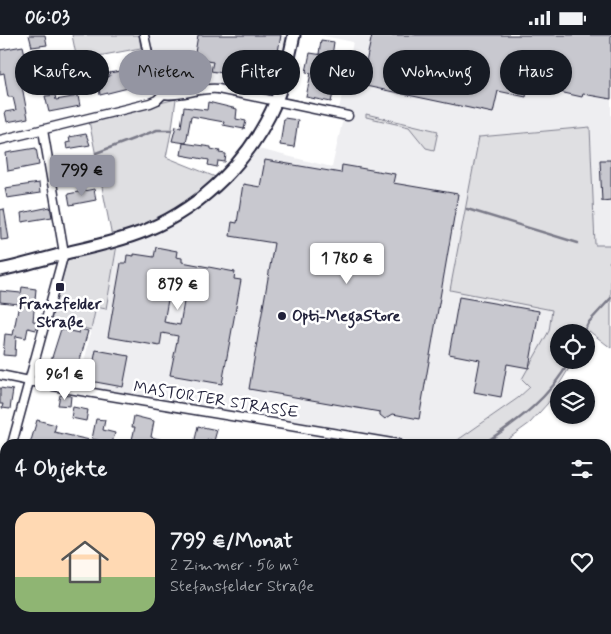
<!DOCTYPE html>
<html lang="de">
<meta charset="utf-8">
<style>
body{margin:0;font-family:Mynerve,sans-serif;background:#20242c;color:#f1f3f6;height:100vh;display:flex;flex-direction:column;font-size:19px;white-space:nowrap}
*{box-sizing:border-box;margin:0}
p{font-size:16px;color:#9ea1a6}
.icon{flex:none;width:28px;height:28px;fill:none;stroke:currentColor;stroke-width:2;stroke-linecap:round;stroke-linejoin:round}
.map{position:relative;flex:1;overflow:hidden}
.sheet{position:absolute;left:0px;top:404px;width:611px;height:196px;display:flex;flex-direction:column;background:#171b24;border-radius:15px 15px 0 0;box-shadow:0 1px 4px #0004}
.sheet>*{flex:none}
.banner{position:absolute;left:15px;top:15px;width:581px;height:45px;display:flex;gap:10px}
.controls{position:absolute;left:550px;top:289px;display:grid;gap:10px}
.controls a{display:grid;place-items:center;width:45px;height:45px;border-radius:50%;background:#171b24;box-shadow:0 1px 4px #0004;font-size:25px}
.price{position:absolute;translate:-50% -42px;padding:0 11px;border-radius:5px;background:#fff;color:#222;font-size:16px;line-height:32px;filter:drop-shadow(0 1px 2px #0008)}
.price::after{content:'';position:absolute;left:50%;top:30px;width:15px;height:11px;margin-left:-8px;background:inherit;clip-path:polygon(0 0,100% 0,50% 100%)}
.price.active{background:#9495a2;color:#111}
ul{padding:0;list-style:none}
li{display:flex;align-items:center;gap:15px;height:125px;padding:0 15px}
li+li{border-top:1px solid #363941}
li span{display:grid;place-items:center;flex:none;width:140px;height:100px;border-radius:15px;color:#555}
li>.icon{margin-inline-start:auto}
span .icon{width:60px;height:60px;fill:#fffc;stroke-width:1}
li b{font-size:21px}
h2{display:flex;justify-content:space-between;align-items:center;height:60px;padding:0 15px;font-size:21px}
.chip{padding:0 18px;border-radius:22px;background:#171b24;box-shadow:0 1px 4px #0004;font-size:18px;line-height:45px}
.chip.active{background:#9495a2;color:#111}
.status{display:flex;justify-content:space-between;align-items:center;height:35px;padding:0 25px;background:#171b24;direction:ltr}
.status svg{height:14px;fill:currentColor}
.map>svg:first-child{display:block}
.built{fill:#eeeef1}
.green{fill:#dfdfe2;stroke:#80808e}
.lines{fill:none;stroke-linecap:round;stroke-linejoin:round}
.stream{stroke:#7a7a88;stroke-width:2.5}
.building{fill:#c8c8cf;stroke:#22223b;fill-rule:evenodd}
.street-casing{stroke:#22223b;stroke-width:11}
.secondary-casing{stroke:#22223b;stroke-width:15}
.street{stroke:#fff;stroke-width:8}
.secondary{stroke:#fff;stroke-width:11}
.poi-dot{fill:#22223b;stroke:#fff;stroke-width:2}
.labels{text-anchor:middle;dominant-baseline:central;stroke-width:5;stroke-linejoin:round;paint-order:stroke}
.poi-label{font-size:16px;font-weight:bold;fill:#22223b;stroke:#fff}
.street-label{font-size:16px;fill:#22223b;stroke:#fff}
</style>
<div class="status"><b>06:03</b><svg viewBox="0 0 49 12"><path d="M0 12V9h3v3zM5 12V6h3v6zM10 12V3h3v9zM15 12V0h3v12zM26 1h20v11H26zM47 4h2v5h-2z"/></svg></div>
<div class="map">
<svg width="611" height="599" viewBox="0 0 611 599">
<rect width="100%" height="100%" fill="#fff"/>
<filter id="ink" filterUnits="userSpaceOnUse"><feTurbulence type="fractalNoise" baseFrequency=".02" numOctaves="2"/><feDisplacementMap in="SourceGraphic" scale="10" xChannelSelector="R" yChannelSelector="G"/><feConvolveMatrix kernelMatrix="1 2 1 2 8 2 1 2 1" color-interpolation-filters="sRGB"/></filter>
<g filter="url(#ink)">
<!-- built -->
<g class="built">
<polygon points="72,0 290,0 277,46 272,55 257,58 224,51 203,49 174,55 165,50 155,30 150,11 77,25"/>
<polygon points="320,0 611,0 611,210 595,211 590,92 571,276 533,348 518,363 452,409 420,409 79,353 96,271 106,274 118,209 149,199 254,113 332,132 343,84 338,79 353,7"/>
</g>
<!-- green -->
<g class="green">
<polygon points="72,0 139,0 141,13 77,25"/>
<polygon points="176,64 172,93 166,122 218,143 176,175 137,194 112,202 89,86"/>
<polygon points="366,79 438,96 434,115 426,113 409,92 366,82"/>
<polygon points="590,92 595,210 611,210 611,313 589,296 586,300 586,298 559,298 559,325 574,325 548,368 530,388 501,409 452,409 518,363 530,352 522,344 549,296 552,275 450,255 479,102"/>
<polygon points="117,210 106,274 96,272 91,295 49,284 68,223"/>
<polygon points="606,523 611,528 611,599 389,599 390,595 606,595"/>
</g>
<g class="lines">
<!-- stream -->
<g class="stream">
<polyline points="96,118 157,95 171,95"/>
<polyline points="467,174 578,208"/>
<polyline points="610,227 611,227"/>
<polyline points="583,298 588,288 611,263"/>
<path d="M483 409C518 386 550 363 570 325"/>
<polyline points="398,599 399,595"/>
</g>
</g>
<!-- building -->
<g class="building">
<polygon points="29,0 45,0 47,10 32,12"/>
<polygon points="198,0 281,0 274,39 258,36 256,44 211,36 213,27 194,24"/>
<polygon points="372,0 611,0 611,64 583,59 582,62 528,50 526,62 498,56 493,78 361,50"/>
<polygon points="321,5 334,7 332,21 319,19"/>
<polygon points="23,11 27,28 18,30 28,83 7,87 5,77 16,75 13,62 8,62 4,38 0,39 0,15"/>
<polygon points="310,18 323,20 317,51 334,54 331,67 306,62 311,38 306,37"/>
<polygon points="53,23 56,40 65,38 67,49 51,52 45,24"/>
<polygon points="132,34 136,51 100,60 98,44 110,41 109,38"/>
<polygon points="55,60 56,65 78,61 80,71 49,77 45,61"/>
<polygon points="208,67 237,74 236,84 246,86 244,94 223,90 224,87 191,81 186,108 172,106 176,91 181,92 184,72 207,75"/>
<polygon points="284,83 298,85 294,112 280,110"/>
<polygon points="86,99 90,110 67,114 66,108 70,107 69,102"/>
<polygon points="183,108 211,112 211,114 220,116 219,118 226,119 225,127 218,126 217,132 208,130 209,125 181,120"/>
<polygon points="36,113 39,130 8,136 6,118"/>
<polygon points="73,123 76,132 95,129 97,138 58,146 55,134 66,132 65,124"/>
<polygon points="265,125 341,138 342,130 395,139 393,148 458,159 419,384 393,379 385,384 380,380 380,377 249,354 274,208 230,201 232,187 237,188 243,149 260,152"/>
<polygon points="600,125 611,125 611,165 602,166"/>
<polygon points="39,148 40,158 7,163 5,153"/>
<polygon points="94,154 96,165 70,170 68,159"/>
<polygon points="50,172 52,182 22,187 21,178"/>
<polygon points="4,174 9,204 1,205 0,175"/>
<path d="M156 212 177 216 176 222 182 223V227L235 237 234 244 241 245 222 349 170 340 178 301 162 298 160 311 108 302 121 228H126L127 220 134 221V219L154 222ZM169 259 185 261 180 290 164 287Z"/>
<polygon points="22,252 36,254 33,286 38,287 36,295 28,293 26,303 16,301 15,321 3,320 5,299 13,300 19,269 0,267 0,256 21,258"/>
<polygon points="459,262 539,276 529,333 507,329 501,362 474,357 480,325 449,319"/>
<polygon points="61,294 79,298 80,294 88,296 76,339 49,332"/>
<polygon points="96,315 129,321 123,352 90,346"/>
<polygon points="0,353 13,355 10,374 2,373 3,369 0,369"/>
<polygon points="60,360 71,361 70,371 58,370"/>
<polygon points="73,372 88,375 86,386 71,383"/>
<polygon points="134,381 154,386 151,402 167,406 167,409 131,409 135,392 132,392"/>
<polygon points="96,384 105,385 103,395 115,398 112,408 92,404"/>
<polygon points="37,385 56,390 54,397 94,406 93,409 30,409"/>
<polygon points="198,391 217,395 214,406 207,404 207,409 194,409"/>
</g>
<g class="lines">
<defs>
<g id="street">
<polyline points="144,0 151,32 163,59"/>
<path d="M163 59C180 62 199 52 218 54L348 81"/>
<polyline points="0,105 150,68 157,65 163,59"/>
<polyline points="0,340 69,354 398,409"/>
<polyline points="12,409 64,218 43,95"/>
<polyline points="0,456 5,435"/>
<polyline points="606,519 611,524"/>
<polyline points="0,595 30,599"/>
<polyline points="325,599 326,595"/>
</g>
<path id="secondary" d="M0 235C24 230 47 223 70 217 96 211 123 205 147 195 204 171 252 123 276 66 285 45 289 22 294 0"/>
</defs>
<!-- street casing -->
<use href="#street" class="street-casing"/>
<!-- secondary casing -->
<use href="#secondary" class="secondary-casing"/>
<!-- street -->
<use href="#street" class="street"/>
<!-- secondary -->
<use href="#secondary" class="secondary"/>
</g>
</g>
<!-- markers -->
<g class="poi-dot">
<rect x="55" y="247" width="10" height="10" rx="2.5"/>
<circle cx="282" cy="281" r="5"/>
</g>
<g class="labels">
<!-- poi labels -->
<g class="poi-label">
<text x="60" y="269">Franzfelder<tspan x="60" dy="18">Straße</tspan></text>
<text x="292" y="281" text-anchor="start">Opti-MegaStore</text>
</g>
<!-- street labels -->
<g class="street-label">
<text transform="translate(216 365) rotate(9)">MASTORTER STRASSE</text>
</g>
</g>
</svg>
<div class="controls">
<a><svg class="icon" aria-label="locate" viewBox="0 0 24 24"><circle cx="12" cy="12" r="6"/><path d="M12 2v4M12 18v4M2 12h4M18 12h4"/></svg></a>
<a><svg class="icon" aria-label="layers" viewBox="0 0 24 24"><path d="M12 4l9 5-9 5-9-5zM3 14l9 5 9-5"/></svg></a>
</div>
<b class="price active" style="left:82px;top:162px">799 €</b>
<b class="price" style="left:347px;top:250px">1 780 €</b>
<b class="price" style="left:178px;top:276px">879 €</b>
<b class="price" style="left:65px;top:366px">961 €</b>
<div class="banner">
<a class="chip">Kaufen</a>
<a class="chip active">Mieten</a>
<a class="chip">Filter</a>
<a class="chip">Neu</a>
<a class="chip">Wohnung</a>
<a class="chip">Haus</a>
</div>
<section class="sheet">
<h2>4 Objekte<svg class="icon" aria-label="filters" viewBox="0 0 24 24"><path d="M4 7h16M4 17h16"/><circle cx="9" cy="7" r="2"/><circle cx="15" cy="17" r="2"/></svg></h2>
<ul>
<li><span style="background:linear-gradient(#ffd9b3 65%,#8fb573 0)"><svg class="icon" aria-label="home" viewBox="0 0 24 24"><path d="M3 11l9-7 9 7M6 9v11h12V9"/></svg></span><div><b>799 €/Monat</b><p>2 Zimmer · 56 m²</p><p>Stefansfelder Straße</p></div><svg class="icon" aria-label="heart" viewBox="0 0 24 24"><path d="M12 20l-8-8c-3-5 5-10 8-4 3-6 11-1 8 4z"/></svg></li>
</ul>
</section>
</div>
